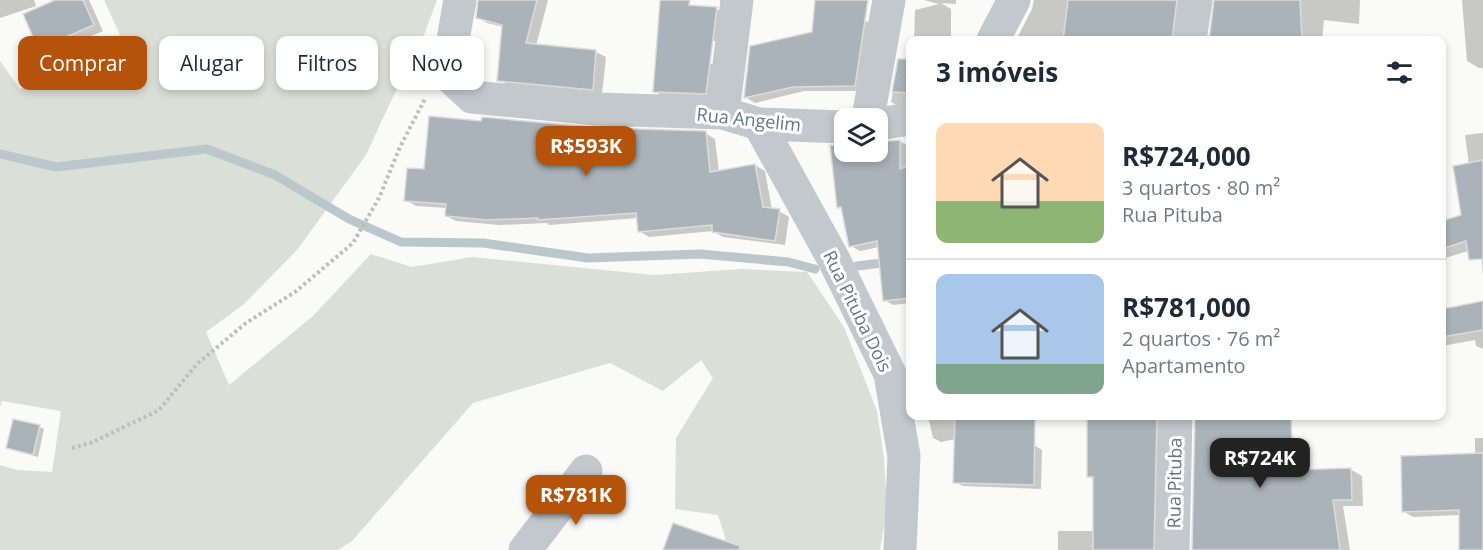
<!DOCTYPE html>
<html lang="pt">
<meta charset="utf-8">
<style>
body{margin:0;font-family:"Open Sans",sans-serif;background:#f2f2f3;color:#1f2937;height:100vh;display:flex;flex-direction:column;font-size:22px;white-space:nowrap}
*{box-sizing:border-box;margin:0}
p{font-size:20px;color:#747a83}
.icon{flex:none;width:33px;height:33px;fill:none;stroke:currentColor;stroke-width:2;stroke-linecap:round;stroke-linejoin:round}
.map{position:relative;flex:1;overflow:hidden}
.sheet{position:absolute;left:906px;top:36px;width:540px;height:384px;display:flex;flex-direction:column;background:#fff;border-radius:12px;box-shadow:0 3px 9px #0003}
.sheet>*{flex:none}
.top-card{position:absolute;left:18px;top:36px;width:570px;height:54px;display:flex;gap:12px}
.tools{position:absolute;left:834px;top:108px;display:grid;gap:12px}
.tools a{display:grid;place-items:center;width:54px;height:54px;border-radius:12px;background:#fff;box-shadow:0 3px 9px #0003;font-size:30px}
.price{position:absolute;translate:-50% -51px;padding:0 14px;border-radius:12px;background:#b45309;color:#fff;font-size:20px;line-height:39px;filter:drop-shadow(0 2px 3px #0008)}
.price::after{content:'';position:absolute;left:50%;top:36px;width:18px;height:14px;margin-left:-9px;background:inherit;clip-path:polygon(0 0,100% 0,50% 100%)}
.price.current{background:#222;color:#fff}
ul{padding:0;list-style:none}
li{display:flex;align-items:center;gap:18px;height:150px;padding:0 30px}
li+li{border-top:2px solid #e0e1e3}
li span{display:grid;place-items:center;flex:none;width:168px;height:120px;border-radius:12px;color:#555}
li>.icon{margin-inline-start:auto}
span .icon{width:72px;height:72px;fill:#fffc;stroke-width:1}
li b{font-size:26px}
h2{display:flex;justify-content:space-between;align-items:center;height:72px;padding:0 30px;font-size:26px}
.pill{padding:0 21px;border-radius:12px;background:#fff;box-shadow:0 3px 9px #0003;font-size:21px;line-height:54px}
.pill.current{background:#b45309;color:#fff}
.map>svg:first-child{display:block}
.green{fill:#dadfd7}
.shadow{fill:#0003}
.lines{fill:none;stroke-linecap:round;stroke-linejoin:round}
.stream{stroke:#bbc7cb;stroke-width:9}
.building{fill:#aab3b9;stroke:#dcdcda;stroke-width:1.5}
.path{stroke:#bbbfc2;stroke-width:4;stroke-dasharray:3 3;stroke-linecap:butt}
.minor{stroke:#c3c8cc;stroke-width:33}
.labels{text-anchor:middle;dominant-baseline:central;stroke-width:6;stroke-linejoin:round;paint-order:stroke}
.street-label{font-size:18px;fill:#657683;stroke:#fff}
</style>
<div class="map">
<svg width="1483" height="550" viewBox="0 0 1483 550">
<rect width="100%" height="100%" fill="#fafaf8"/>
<!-- green -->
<polygon class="green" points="104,0 437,0 421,43 390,103 366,155 297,250 244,304 206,332 229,385 313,316 371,254 412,267 472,257 654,275 741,269 807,272 844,327 877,411 884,459 887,509 880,550 729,550 718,515 675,509 676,438 713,378 701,360 663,391 610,363 473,403 352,541 338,550 0,550 0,465 17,470 52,472 61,411 2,401 0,407 0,61 20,89 120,35"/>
<!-- shadow -->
<g class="shadow">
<polygon points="0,0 34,0 36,6 0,18"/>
<polygon points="59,0 89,0 103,31 49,54 40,48"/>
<polygon points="479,0 548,0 536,46 596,52 606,57 602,94 508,85 499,80 504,27 487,23 478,17"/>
<polygon points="661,0 673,0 694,7 717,9 721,12 718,42 664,26"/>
<polygon points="924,0 956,0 956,4 941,3 951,9 951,40 914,40 915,10 939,4"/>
<polygon points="1034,0 1181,0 1180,40 1016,40 1032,9"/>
<polygon points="1216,0 1360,0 1359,24 1324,20 1322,40 1212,40"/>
<polygon points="1462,0 1483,0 1483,68 1479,68 1467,61"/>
<polygon points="866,21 876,27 864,91 804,91 755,103 745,97 752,48"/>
<polygon points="657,58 710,63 720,69 716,98 664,97 654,91"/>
<polygon points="899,60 910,61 909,107 901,108 891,102"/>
<polygon points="589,129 594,131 705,133 715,139 719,172 755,165 765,171 772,210 779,211 789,217 785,245 723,237 713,231 649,237 639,231 638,218 549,225 547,223 499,225 456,221 446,216 447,208 416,206 406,200 425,171"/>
<polygon points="1483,133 1483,277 1481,247 1442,259 1442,222 1463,216 1469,165 1465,135"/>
<polygon points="899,141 909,146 910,223 906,225 910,246 910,303 893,305 884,300 879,247 860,251 851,246 843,209 838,207 831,147 844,146 844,152 878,152 878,144"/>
<polygon points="1483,302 1483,349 1476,346 1475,340 1442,346 1442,310"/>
<polygon points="928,416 1024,416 1027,445 1034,445 1042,450 1041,489 963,486 955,482 956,439 941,442 933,438"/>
<polygon points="1075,416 1170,416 1166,550 1058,550 1058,531 1095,531 1094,480 1089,476 1088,420 1082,420"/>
<polygon points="39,427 44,429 38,457 8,448"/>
<polygon points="1291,438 1303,444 1304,471 1350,469 1362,476 1363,506 1343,506 1350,550 1193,550"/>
<polygon points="1475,438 1483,438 1483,550 1461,550 1460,515 1413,517 1403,511 1475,455"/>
</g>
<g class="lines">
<!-- stream -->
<g class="stream">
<polyline points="0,154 56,167 207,149 275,175 349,219 401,242 483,243 588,258 700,254 788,262 815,269"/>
<polyline points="857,266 882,263"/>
</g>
</g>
<!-- building -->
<g class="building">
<polygon points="55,0 83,0 94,25 38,49 23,14"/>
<polygon points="478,0 537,0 526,43 596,50 593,90 497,81 502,25 476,18"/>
<polygon points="660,0 690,0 689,5 717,7 706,94 653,92"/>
<polygon points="815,0 868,0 855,86 793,87 744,98 750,46 812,32"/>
<polygon points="1068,0 1177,0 1172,40 1063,40"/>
<polygon points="1214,0 1300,0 1302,40 1209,40"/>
<polygon points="898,59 910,59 910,93 892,92"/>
<polygon points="429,116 481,121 482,117 590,127 589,130 604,128 706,131 710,172 755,164 763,207 780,209 775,241 712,232 712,225 638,232 636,213 538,220 538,218 487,220 445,216 446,204 404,201 407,168 424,169"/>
<polygon points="900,140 900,169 910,165 910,298 883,301 877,241 849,247 841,207 837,208 830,145 844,146 844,152 878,152 878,142"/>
<polygon points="1483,160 1483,259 1469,260 1466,241 1442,249 1442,221 1461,215 1453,166"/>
<polygon points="1483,301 1483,330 1442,337 1442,309"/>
<polygon points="955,416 1035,416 1034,485 953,483"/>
<polygon points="1087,416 1157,416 1154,550 1093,550 1093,477 1087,477"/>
<polygon points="1195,416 1291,416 1293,470 1351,468 1352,500 1333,500 1340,550 1192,550"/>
<polygon points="13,419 40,425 33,455 6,448"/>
<polygon points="1483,453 1483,550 1459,550 1459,510 1402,512 1401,456"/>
<polygon points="673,523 740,546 739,550 663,550"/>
</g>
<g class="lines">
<!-- path -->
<polyline class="path" points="72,448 91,443 159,410 197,364 246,323 295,292 353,243 379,198 400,147 425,99"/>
<!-- minor -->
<g class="minor">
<polyline points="460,0 447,74 472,97 597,109 723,113 759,124 844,127"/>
<polyline points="993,40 1014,0"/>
<polyline points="1190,40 1196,0"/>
<polyline points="723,113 737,0"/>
<polyline points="868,118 889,0"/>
<polyline points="759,124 834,260 890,374 904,456 900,550"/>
<polyline points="878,124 910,119"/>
<polyline points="525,550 586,471"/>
<polyline points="1173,550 1176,416"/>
</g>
</g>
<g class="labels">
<!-- street labels -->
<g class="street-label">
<text transform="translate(749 119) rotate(6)">Rua Angelim</text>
<text transform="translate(858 311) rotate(64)">Rua Pituba Dois</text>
<text transform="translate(1174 483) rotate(-89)">Rua Pituba</text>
</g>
</g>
</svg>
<div class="tools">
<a><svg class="icon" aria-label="layers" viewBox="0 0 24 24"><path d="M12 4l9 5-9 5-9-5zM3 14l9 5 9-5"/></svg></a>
</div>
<b class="price" style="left:586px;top:177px">R$593K</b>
<b class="price current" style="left:1260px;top:489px">R$724K</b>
<b class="price" style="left:576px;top:526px">R$781K</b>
<div class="top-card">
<a class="pill current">Comprar</a>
<a class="pill">Alugar</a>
<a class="pill">Filtros</a>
<a class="pill">Novo</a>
</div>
<section class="sheet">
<h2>3 imóveis<svg class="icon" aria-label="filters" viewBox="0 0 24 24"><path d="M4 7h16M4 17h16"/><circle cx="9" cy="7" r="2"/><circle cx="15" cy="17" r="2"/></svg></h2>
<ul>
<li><span style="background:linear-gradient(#ffd9b3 65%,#8fb573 0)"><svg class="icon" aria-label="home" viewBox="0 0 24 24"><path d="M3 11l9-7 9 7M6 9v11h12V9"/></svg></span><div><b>R$724,000</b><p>3 quartos · 80 m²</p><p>Rua Pituba</p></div></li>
<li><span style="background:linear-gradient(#a9c7e8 75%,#7fa58c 0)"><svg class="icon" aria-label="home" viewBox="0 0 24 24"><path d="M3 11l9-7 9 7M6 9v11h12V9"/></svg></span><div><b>R$781,000</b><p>2 quartos · 76 m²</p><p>Apartamento</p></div></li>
</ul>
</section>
</div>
